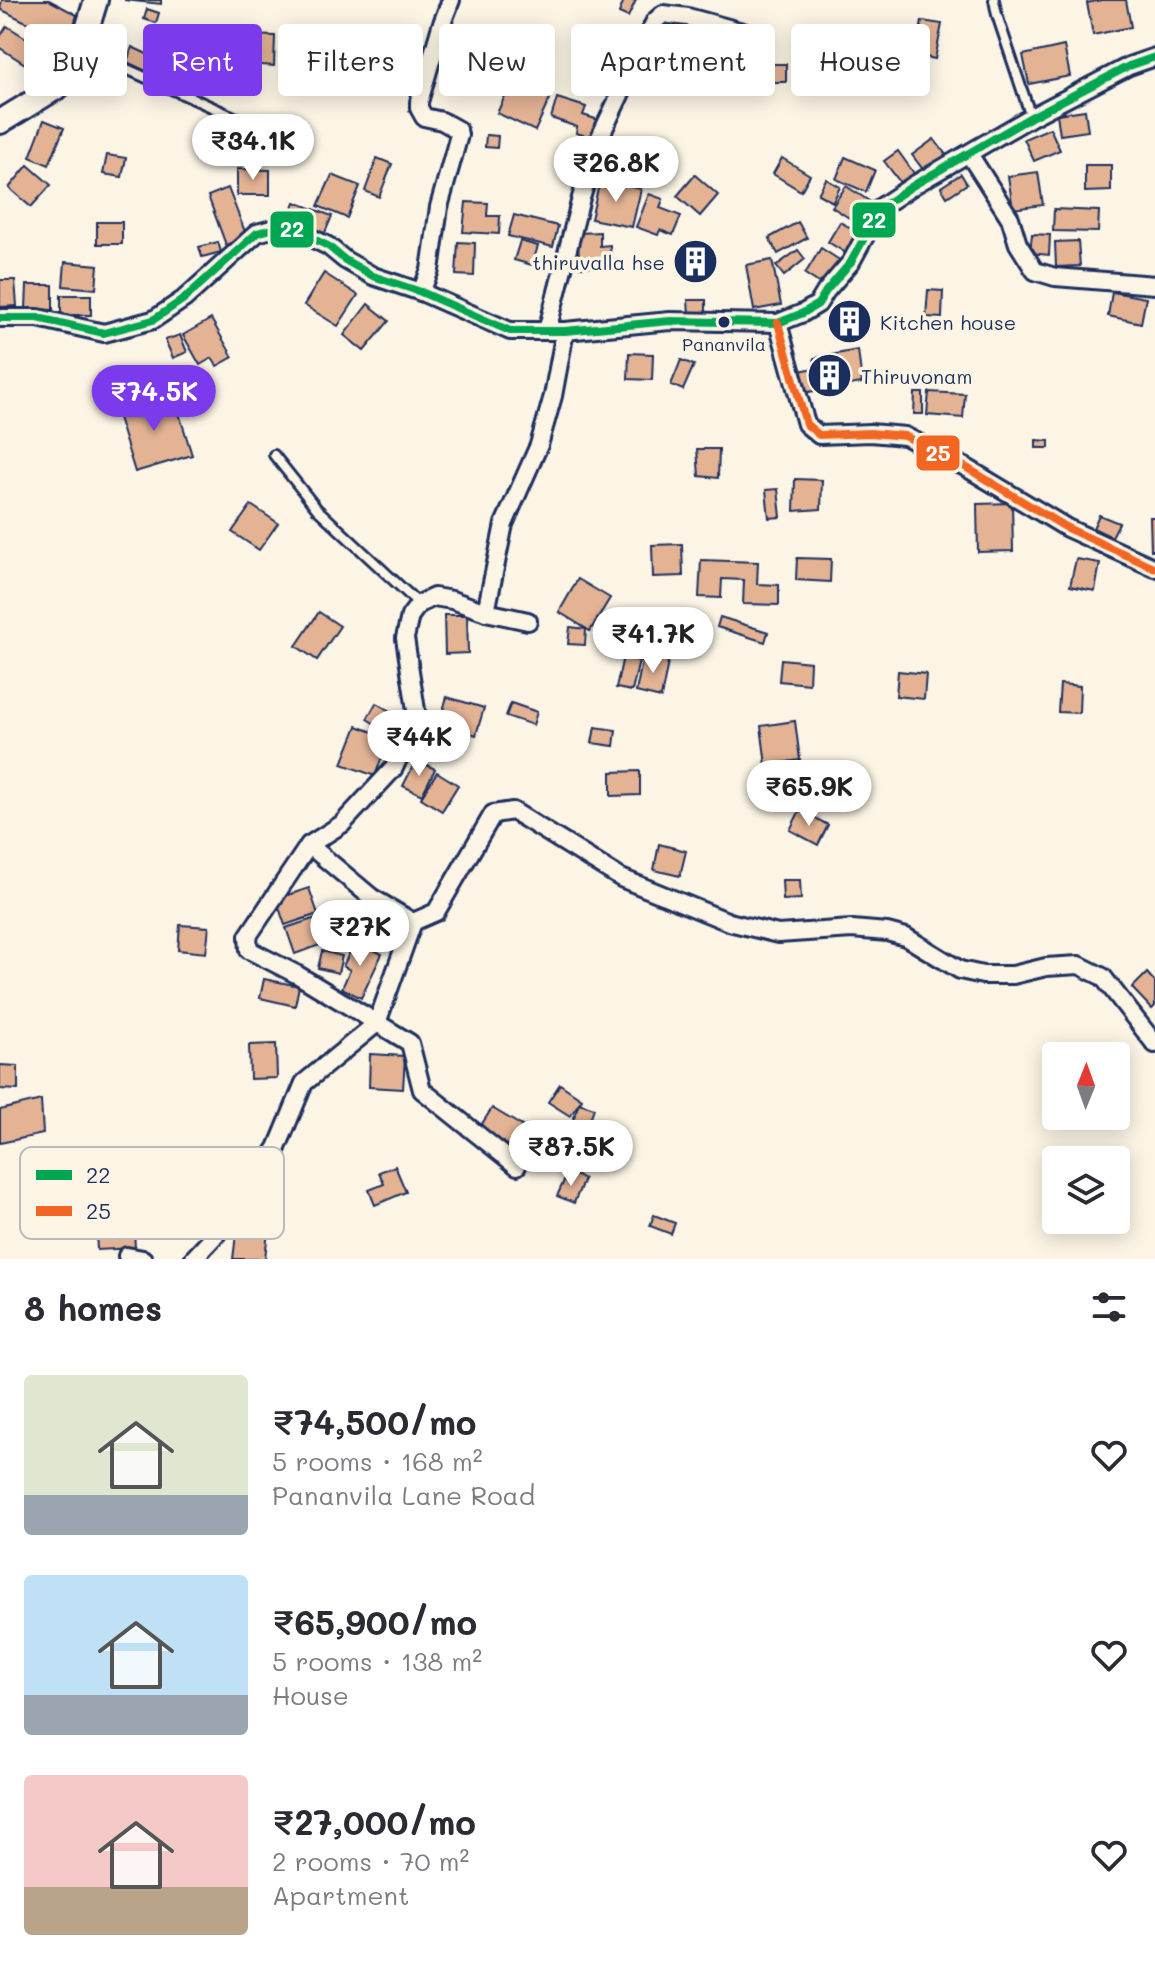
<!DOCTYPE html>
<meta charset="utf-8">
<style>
body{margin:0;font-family:Mali,sans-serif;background:#f7f7f7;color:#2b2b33;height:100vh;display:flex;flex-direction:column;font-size:30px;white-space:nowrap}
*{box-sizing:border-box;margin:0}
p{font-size:26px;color:#7c7c81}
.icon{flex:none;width:44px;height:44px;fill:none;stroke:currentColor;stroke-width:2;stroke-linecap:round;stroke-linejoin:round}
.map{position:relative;height:1259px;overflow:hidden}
.details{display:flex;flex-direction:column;background:#fff;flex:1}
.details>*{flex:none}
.banner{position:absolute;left:24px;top:24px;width:1108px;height:72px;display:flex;gap:16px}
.needle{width:52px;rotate:1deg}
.tools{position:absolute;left:1042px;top:1042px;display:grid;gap:16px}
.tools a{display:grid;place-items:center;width:88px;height:88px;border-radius:8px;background:#fff;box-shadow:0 4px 20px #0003;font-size:40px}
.price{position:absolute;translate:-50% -68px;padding:0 18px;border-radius:28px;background:#fff;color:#222;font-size:26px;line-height:52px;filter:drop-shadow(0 2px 4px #0008)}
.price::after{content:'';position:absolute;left:50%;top:48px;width:24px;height:18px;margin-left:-12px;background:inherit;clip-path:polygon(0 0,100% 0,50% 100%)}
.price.selected{background:#7c3aed;color:#fff}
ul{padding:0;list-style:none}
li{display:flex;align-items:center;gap:24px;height:200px;padding:0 24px}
li span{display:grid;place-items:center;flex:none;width:224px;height:160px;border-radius:8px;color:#555}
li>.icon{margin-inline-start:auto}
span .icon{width:96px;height:96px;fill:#fffc;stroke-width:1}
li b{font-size:34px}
h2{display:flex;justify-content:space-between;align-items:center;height:96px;padding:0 24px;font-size:34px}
.pill{padding:0 28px;border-radius:8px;background:#fff;box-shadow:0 4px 20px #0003;font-size:28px;line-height:72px}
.pill.selected{background:#7c3aed;color:#fff}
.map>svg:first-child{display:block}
.building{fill:#e3b394;stroke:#1b2f5e;stroke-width:2}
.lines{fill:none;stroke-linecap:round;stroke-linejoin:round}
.lane-casing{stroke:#1b2f5e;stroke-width:14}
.street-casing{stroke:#1b2f5e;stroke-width:22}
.secondary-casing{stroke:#1b2f5e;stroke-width:28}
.lane{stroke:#fcf5e5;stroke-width:8}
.street{stroke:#fcf5e5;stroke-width:16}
.secondary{stroke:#fcf5e5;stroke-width:22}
.bus-1-casing{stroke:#fcf5e5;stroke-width:14}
.bus-2-casing{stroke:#fcf5e5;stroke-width:14}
.bus-1{stroke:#00a651;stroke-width:8}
.bus-2{stroke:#f26522;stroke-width:8}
.bus-dot{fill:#1b2f5e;stroke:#fcf5e5;stroke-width:3}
.labels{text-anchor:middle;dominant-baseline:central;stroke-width:7;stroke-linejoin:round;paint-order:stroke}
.bus-label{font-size:18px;fill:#1b2f5e;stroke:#fcf5e5}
.poi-label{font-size:20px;fill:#1b2f5e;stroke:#fcf5e5;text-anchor:start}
.key{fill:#fcf5e5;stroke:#b8babc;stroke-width:2}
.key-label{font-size:22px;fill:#1b2f5e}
.line-badge{stroke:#fcf5e5;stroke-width:3}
.badge-label{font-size:22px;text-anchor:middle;font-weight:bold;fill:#fff}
</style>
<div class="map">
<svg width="1155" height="1259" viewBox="0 0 1155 1259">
<rect width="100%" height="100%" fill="#fcf5e5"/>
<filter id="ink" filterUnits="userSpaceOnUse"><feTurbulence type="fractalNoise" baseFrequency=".0125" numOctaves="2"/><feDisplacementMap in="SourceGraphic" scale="16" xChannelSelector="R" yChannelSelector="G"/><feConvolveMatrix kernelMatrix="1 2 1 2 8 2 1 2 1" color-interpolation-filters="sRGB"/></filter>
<g filter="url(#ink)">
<!-- building -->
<g class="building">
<polygon points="2,0 49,0 77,15 68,43 0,9"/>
<polygon points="124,0 161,0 161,4"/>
<polygon points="624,0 636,0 628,17 619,13"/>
<polygon points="1101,0 1126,0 1131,27 1093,35 1087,3"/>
<polygon points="147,9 159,13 156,23 144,19"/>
<polygon points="922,21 942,24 935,59 916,55"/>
<polygon points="7,26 42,48 30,67 0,48 0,37"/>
<polygon points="248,35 275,36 274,66 247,64"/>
<polygon points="1064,46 1070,76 1029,84 1023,55"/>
<polygon points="132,47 173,66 166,81 127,62"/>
<rect x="769" y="64" width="17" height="18"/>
<polygon points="512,81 550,98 535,131 497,113"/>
<polygon points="557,98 586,107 583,115 602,121 596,139 576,133 577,127 551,118"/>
<polygon points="1085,110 1088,131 1060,135 1057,114"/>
<polygon points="44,120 64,128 49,165 30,157"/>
<polygon points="1050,128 1060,150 1034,161 1024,139"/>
<polygon points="486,135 498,136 497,148 485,147"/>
<polygon points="934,139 947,156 925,172 912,155"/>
<polygon points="898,151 916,176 903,186 884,161"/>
<polygon points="107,155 126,158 122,177 103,174"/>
<polygon points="845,157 875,170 866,192 836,179"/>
<polygon points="377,158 392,164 379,197 365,191"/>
<polygon points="782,158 810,175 801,191 773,174"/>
<polygon points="28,165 51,185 31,207 9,188"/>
<polygon points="1085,165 1111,165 1111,191 1085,192"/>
<polygon points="237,169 270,170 270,195 237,195"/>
<polygon points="1038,172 1043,205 1013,209 1008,176"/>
<polygon points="961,174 967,184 947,197 941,187"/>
<polygon points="332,175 360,186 347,218 318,206"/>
<polygon points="695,175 718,195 700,216 677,196"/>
<polygon points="826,179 840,187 833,202 818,194"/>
<polygon points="600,180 641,189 632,227 591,219"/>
<polygon points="846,186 877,206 863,227 832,207"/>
<polygon points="228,188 247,237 226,245 208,196"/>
<polygon points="649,194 663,199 660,208 681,216 673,235 660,230 658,235 636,227"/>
<polygon points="295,202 332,216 324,235 288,220"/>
<polygon points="466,202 488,203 487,216 500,216 499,234 463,232"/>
<polygon points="1054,209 1099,211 1098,232 1053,231"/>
<polygon points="514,215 558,226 553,247 508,236"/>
<rect x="97" y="222" width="25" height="22"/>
<polygon points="798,222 807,238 778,254 769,238"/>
<polygon points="840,222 863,235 851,256 828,242"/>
<polygon points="600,232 600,246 610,245 611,266 579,267 578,233"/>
<polygon points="1032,234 1050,235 1049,255 1030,253"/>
<polygon points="520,241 538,246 532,265 514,260"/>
<polygon points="1078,241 1080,266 1056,267 1055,242"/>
<polygon points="218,242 221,252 202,257 199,247"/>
<polygon points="458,242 475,243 474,276 456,275"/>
<polygon points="821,248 841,261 825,287 805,274"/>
<polygon points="798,250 805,259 784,276 776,266"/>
<polygon points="684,251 710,256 706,279 680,274"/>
<polygon points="772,260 781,305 754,310 746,265"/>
<polygon points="65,262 98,265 96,289 63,286"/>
<polygon points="324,273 358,295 338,326 304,305"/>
<polygon points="0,280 15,280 17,306 0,307"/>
<polygon points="27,285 53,285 53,310 26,309"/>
<polygon points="928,290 943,291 942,318 926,317"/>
<polygon points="1112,292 1146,298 1141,323 1108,316"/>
<rect x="61" y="295" width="30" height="20"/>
<polygon points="688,300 706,300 706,314 689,314"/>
<polygon points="368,304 389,321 364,351 344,335"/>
<rect x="834" y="316" width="30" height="17"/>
<polygon points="211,319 233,357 217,366 212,358 200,365 183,335"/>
<polygon points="180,335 187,352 173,358 165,340"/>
<polygon points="858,350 862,383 802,393 798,371 816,368 814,358"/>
<polygon points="629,353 653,354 652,380 628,379"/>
<polygon points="681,360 694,365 683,390 671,385"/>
<polygon points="929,392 965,394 963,418 927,415"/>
<polygon points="915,393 923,393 923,414 914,414"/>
<polygon points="173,394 192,455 135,472 116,411"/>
<polygon points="1036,440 1049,441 1049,448 1036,448"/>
<polygon points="697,449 719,449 718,478 699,476"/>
<polygon points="795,479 822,480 821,509 794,511"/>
<polygon points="778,489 781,517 769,518 766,490"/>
<polygon points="1012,503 1013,551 978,552 977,504"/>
<polygon points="251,505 278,523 259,550 232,532"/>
<polygon points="1099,515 1119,523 1112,537 1093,528"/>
<polygon points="1150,517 1155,517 1155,550 1151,550"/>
<polygon points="682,544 683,576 653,577 652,545"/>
<polygon points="797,558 831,559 830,582 796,580"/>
<polygon points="1076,559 1100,563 1095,591 1070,586"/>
<polygon points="701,560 758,562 757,584 779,585 779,605 743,604 744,580 722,579 721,598 699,597"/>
<polygon points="578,579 610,598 590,631 559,612"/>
<polygon points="319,612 340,626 317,660 296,646"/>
<polygon points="444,615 467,615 468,653 445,654"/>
<polygon points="720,617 768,632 765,642 717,627"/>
<polygon points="570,627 586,629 585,645 568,644"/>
<polygon points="644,652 669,657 661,698 636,692"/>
<polygon points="623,657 639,661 632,691 616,688"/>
<polygon points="781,659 810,662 809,684 779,681"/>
<polygon points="898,671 926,674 924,699 896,696"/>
<polygon points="1060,684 1080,686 1079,713 1058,712"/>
<polygon points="447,697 484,708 476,735 439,723"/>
<polygon points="376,703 404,719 395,736 367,719"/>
<polygon points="511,703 537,712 533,725 506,716"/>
<polygon points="795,721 800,760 766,765 761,726"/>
<polygon points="440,724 456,730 452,742 435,736"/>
<polygon points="357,726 389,738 375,776 342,764"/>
<polygon points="595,727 616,730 614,746 592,743"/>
<polygon points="416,760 435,769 422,795 403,786"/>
<polygon points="640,771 640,795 611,796 611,772"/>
<polygon points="437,772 458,785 442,811 421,798"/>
<polygon points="800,810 828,825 818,845 790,830"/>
<polygon points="659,844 686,851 680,876 654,870"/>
<polygon points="782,880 800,880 801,899 783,900"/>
<polygon points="309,888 318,914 285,925 276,899"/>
<polygon points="319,917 328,942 295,954 286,928"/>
<polygon points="180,925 209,927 206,953 178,950"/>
<polygon points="355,941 382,954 361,998 342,988 350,970 343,966"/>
<polygon points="322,951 342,956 338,973 318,968"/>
<polygon points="1147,973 1155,982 1155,1006 1152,1009 1132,988"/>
<polygon points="264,979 299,986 295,1006 260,998"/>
<polygon points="276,1044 277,1078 250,1079 249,1045"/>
<polygon points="370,1054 405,1056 403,1089 369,1087"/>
<polygon points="0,1065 18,1066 18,1090 0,1089"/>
<polygon points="560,1084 582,1099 570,1116 548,1102"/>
<polygon points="41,1100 43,1134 0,1143 0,1110"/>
<polygon points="579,1103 594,1108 588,1125 573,1120"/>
<polygon points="492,1108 522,1126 507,1149 478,1130"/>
<polygon points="395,1166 406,1192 375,1205 369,1190 384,1184 379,1172"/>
<polygon points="568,1172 584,1179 574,1203 557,1196"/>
<polygon points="654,1215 675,1223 671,1234 650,1226"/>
<polygon points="237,1227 268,1230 265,1259 233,1259"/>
<polygon points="134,1229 135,1248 97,1250 96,1231"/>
</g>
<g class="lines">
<defs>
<g id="lane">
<polyline points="994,0 997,15 1031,117"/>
<polyline points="82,49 243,121"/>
<polyline points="274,455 317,509 419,604"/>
</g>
<g id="street">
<polyline points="969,154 1010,218 1018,244 1035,271 1055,277 1155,285"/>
<polyline points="421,292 430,270 439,207 459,135 458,130 442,121 424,117 419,108 419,102 441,26 451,0"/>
<polyline points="0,318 38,318 104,333 153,320 184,299 257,233 279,227 295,230 328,246 345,260 373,276 421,292 510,331 565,331 670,321 778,323 803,313 818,304 826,291 851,262 881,207 914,185 1031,117 1129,66 1155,57"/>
<polyline points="778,323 806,424 819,435 870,433 905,436 967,468 1067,528 1155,568"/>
<polyline points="547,331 581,198 600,137 655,21 663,14 688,17 743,32"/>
<polyline points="486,612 504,524 539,445 553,396 565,331"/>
<polyline points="309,845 371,897 413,922 436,912 493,814 513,811 621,878 729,922 778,934 852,929 887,932 906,937 960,970 983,975 1013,975 1046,967 1079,965 1103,977 1155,1044"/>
<polyline points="517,1166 422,1090 410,1043 298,975 249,950 248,936 309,845 342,824 394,768 417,717 405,638 410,616 419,604 434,597 452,600 486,612 528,621"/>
<polyline points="127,1256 143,1259"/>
<polyline points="193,1259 225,1225 277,1148 304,1083 377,1023 413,922"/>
</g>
<polyline id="secondary" points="0,122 59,86 81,49 96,0"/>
</defs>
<!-- lane casing -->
<use href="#lane" class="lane-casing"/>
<!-- street casing -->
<use href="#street" class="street-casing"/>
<!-- secondary casing -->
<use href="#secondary" class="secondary-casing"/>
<!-- lane -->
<use href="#lane" class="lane"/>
<!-- street -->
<use href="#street" class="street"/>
<!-- secondary -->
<use href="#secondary" class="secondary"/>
<defs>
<polyline id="bus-1" points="0,318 38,318 104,333 153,320 184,299 257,233 279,227 295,230 328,246 345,260 373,276 421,292 510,331 565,331 670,321 778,323 803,313 818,304 826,291 851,262 881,207 914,185 1031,117 1129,66 1155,57"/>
<polyline id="bus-2" points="778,323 806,424 819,435 870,433 905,436 967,468 1067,528 1155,568"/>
</defs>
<!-- bus-1 casing -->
<use href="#bus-1" class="bus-1-casing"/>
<!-- bus-2 casing -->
<use href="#bus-2" class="bus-2-casing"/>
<!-- bus-1 -->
<use href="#bus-1" class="bus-1"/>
<!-- bus-2 -->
<use href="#bus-2" class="bus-2"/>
</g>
</g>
<!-- icons -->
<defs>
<symbol id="building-disc" viewBox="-11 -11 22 22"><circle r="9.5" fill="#1b2f5e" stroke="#fcf5e5"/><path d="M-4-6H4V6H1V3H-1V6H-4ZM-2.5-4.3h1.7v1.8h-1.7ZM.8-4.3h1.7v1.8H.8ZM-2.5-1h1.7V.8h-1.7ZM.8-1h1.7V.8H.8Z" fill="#fff"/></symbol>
</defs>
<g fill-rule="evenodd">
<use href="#building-disc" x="670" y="236" width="51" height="51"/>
<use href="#building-disc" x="824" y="296" width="51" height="51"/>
<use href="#building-disc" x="804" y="350" width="51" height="51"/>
</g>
<!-- markers -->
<circle class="bus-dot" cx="724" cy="322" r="7"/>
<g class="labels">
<!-- bus labels -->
<g class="bus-label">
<text x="724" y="344">Pananvila</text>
</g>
<!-- poi labels -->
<g class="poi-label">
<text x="665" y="262" text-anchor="end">thiruvalla hse</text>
<text x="880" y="322">Kitchen house</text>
<text x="861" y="376">Thiruvonam</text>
</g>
</g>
<!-- legend -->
<rect x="20" y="1147" width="264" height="92" rx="12" class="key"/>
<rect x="36" y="1170" width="36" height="10" fill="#00a651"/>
<rect x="36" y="1206" width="36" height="10" fill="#f26522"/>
<g class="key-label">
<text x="86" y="1183">22</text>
<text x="86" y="1219">25</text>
</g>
<g class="line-badge">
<rect x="851" y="201" width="46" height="38" rx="8" fill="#00a651"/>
<rect x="269" y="210" width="46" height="39" rx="8" fill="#00a651"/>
<rect x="915" y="434" width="46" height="38" rx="8" fill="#f26522"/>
</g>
<g class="badge-label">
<text x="874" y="228">22</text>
<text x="292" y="237">22</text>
<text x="938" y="461">25</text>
</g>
</svg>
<div class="tools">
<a><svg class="needle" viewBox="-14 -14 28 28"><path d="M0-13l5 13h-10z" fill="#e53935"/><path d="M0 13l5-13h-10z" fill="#7c7c81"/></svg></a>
<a><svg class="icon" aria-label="layers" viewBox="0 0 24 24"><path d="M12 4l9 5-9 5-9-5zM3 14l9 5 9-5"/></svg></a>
</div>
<b class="price" style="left:253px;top:182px">₹34.1K</b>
<b class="price" style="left:616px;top:204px">₹26.8K</b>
<b class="price selected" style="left:154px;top:433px">₹74.5K</b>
<b class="price" style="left:653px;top:675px">₹41.7K</b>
<b class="price" style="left:419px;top:778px">₹44K</b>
<b class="price" style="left:809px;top:828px">₹65.9K</b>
<b class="price" style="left:360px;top:968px">₹27K</b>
<b class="price" style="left:571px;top:1188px">₹87.5K</b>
<div class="banner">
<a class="pill">Buy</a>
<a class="pill selected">Rent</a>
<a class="pill">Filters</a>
<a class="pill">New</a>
<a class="pill">Apartment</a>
<a class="pill">House</a>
</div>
</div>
<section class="details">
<h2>8 homes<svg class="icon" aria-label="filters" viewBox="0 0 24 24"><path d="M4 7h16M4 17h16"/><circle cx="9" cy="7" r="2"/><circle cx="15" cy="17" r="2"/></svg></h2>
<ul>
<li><span style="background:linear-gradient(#dfe7d0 75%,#9aa5b1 0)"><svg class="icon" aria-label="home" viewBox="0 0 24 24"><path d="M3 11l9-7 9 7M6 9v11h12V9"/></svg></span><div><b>₹74,500/mo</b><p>5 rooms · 168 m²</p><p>Pananvila Lane Road</p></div><svg class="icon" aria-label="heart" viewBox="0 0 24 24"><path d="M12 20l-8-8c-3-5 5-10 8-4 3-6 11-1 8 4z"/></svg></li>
<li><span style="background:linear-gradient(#bfe0f5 75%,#9aa5b1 0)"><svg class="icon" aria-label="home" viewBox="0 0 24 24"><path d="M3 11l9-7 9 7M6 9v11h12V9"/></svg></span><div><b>₹65,900/mo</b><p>5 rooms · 138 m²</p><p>House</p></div><svg class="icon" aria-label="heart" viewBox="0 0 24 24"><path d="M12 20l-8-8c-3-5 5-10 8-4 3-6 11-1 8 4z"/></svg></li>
<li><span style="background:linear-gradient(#f6c9c9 70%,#b9a48a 0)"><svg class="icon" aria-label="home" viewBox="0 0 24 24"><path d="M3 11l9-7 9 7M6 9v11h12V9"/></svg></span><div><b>₹27,000/mo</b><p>2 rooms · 70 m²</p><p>Apartment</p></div><svg class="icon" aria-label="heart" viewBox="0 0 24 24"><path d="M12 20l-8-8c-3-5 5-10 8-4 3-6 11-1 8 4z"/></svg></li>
</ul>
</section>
